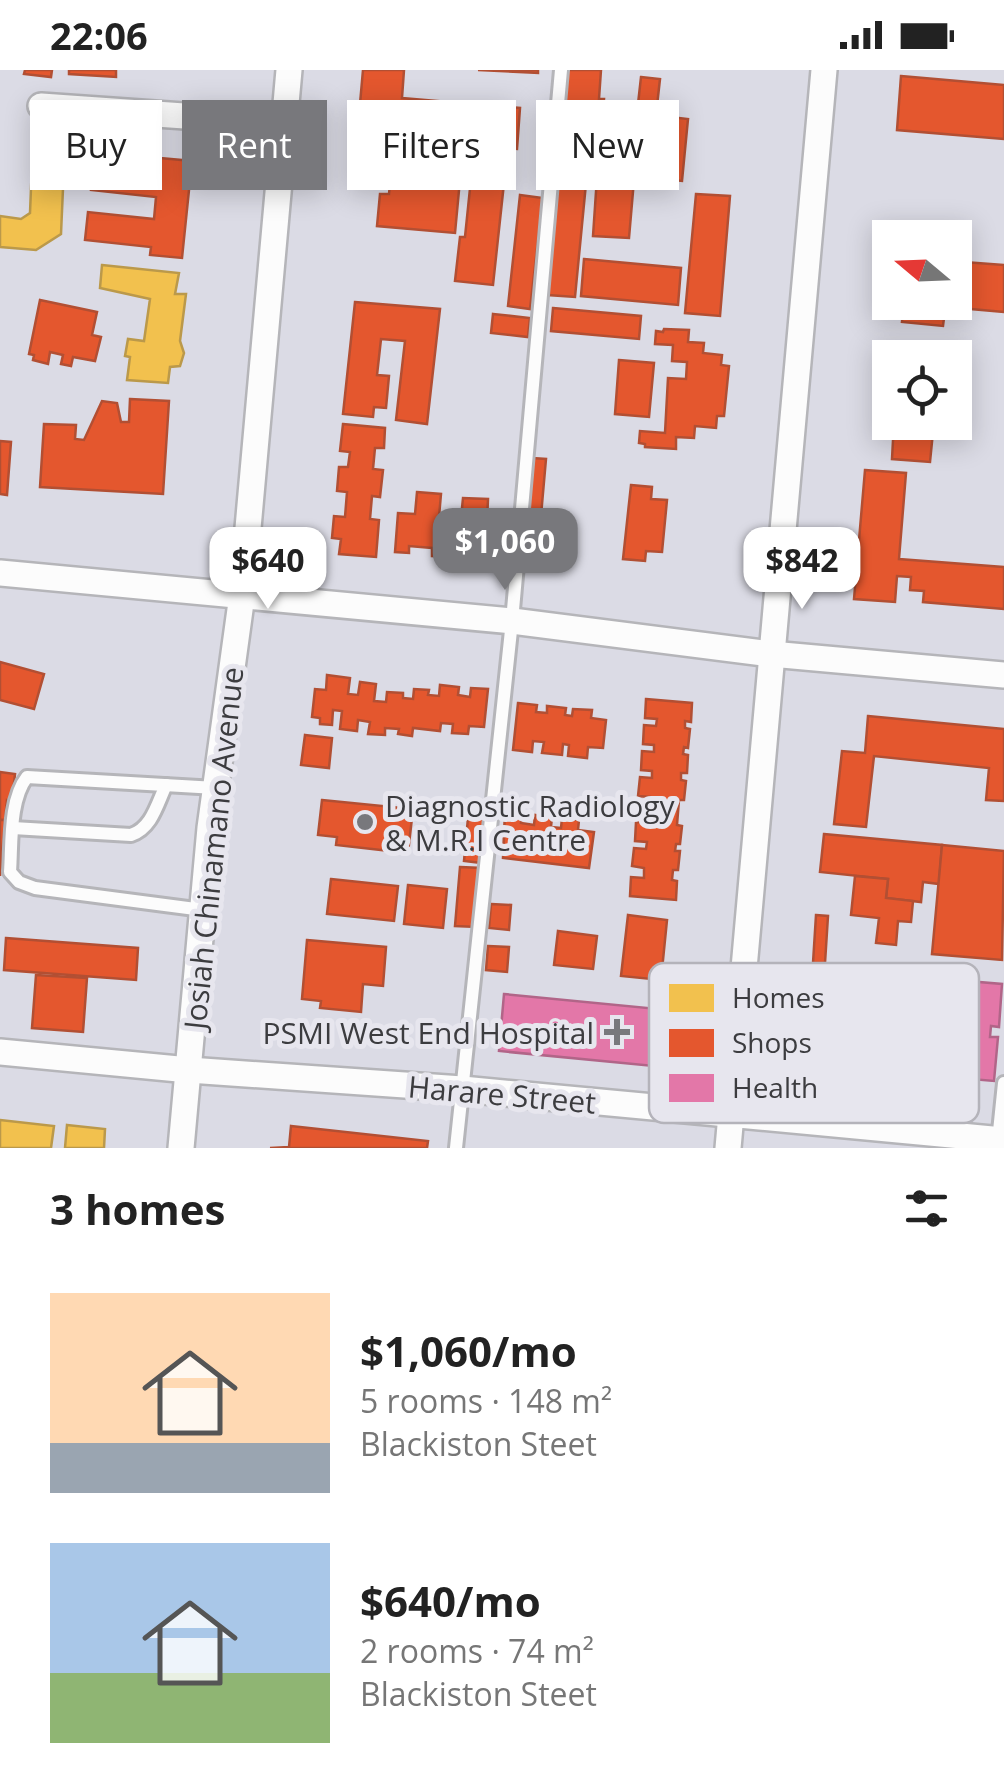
<!DOCTYPE html>
<meta charset="utf-8">
<style>
body{margin:0;font-family:"Open Sans",sans-serif;background:#f6f6f6;color:#222;height:100vh;display:flex;flex-direction:column;font-size:38px;white-space:nowrap}
*{box-sizing:border-box;margin:0}
p{font-size:32px;color:#767676}
.icon{flex:none;width:55px;height:55px;fill:none;stroke:currentColor;stroke-width:2;stroke-linecap:round;stroke-linejoin:round}
.map{position:relative;height:1078px;overflow:hidden}
.sheet{display:flex;flex-direction:column;background:#fff;flex:1}
.sheet>*{flex:none}
.hud{position:absolute;left:30px;top:30px;width:945px;height:90px;display:flex;gap:20px}
.needle{width:65px;rotate:289deg}
.buttons{position:absolute;left:872px;top:150px;display:grid;gap:20px}
.buttons a{display:grid;place-items:center;width:100px;height:100px;border-radius:0px;background:#fff;box-shadow:0 5px 25px #0003;font-size:50px}
.price{position:absolute;translate:-50% -85px;padding:0 22px;border-radius:20px;background:#fff;color:#222;font-size:32px;line-height:65px;filter:drop-shadow(0 2px 5px #0008)}
.price::after{content:'';position:absolute;left:50%;top:60px;width:30px;height:22px;margin-left:-15px;background:inherit;clip-path:polygon(0 0,100% 0,50% 100%)}
.price.current{background:#78787c;color:#fff}
ul{padding:0;list-style:none}
li{display:flex;align-items:center;gap:30px;height:250px;padding:0 50px}
li span{display:grid;place-items:center;flex:none;width:280px;height:200px;border-radius:0px;color:#555}
li>.icon{margin-inline-start:auto}
span .icon{width:120px;height:120px;fill:#fffc;stroke-width:1}
li b{font-size:42px}
h2{display:flex;justify-content:space-between;align-items:center;height:120px;padding:0 50px;font-size:42px}
.chip{padding:0 35px;border-radius:0px;background:#fff;box-shadow:0 5px 25px #0003;font-size:35px;line-height:90px}
.chip.current{background:#78787c;color:#fff}
.status{display:flex;justify-content:space-between;align-items:center;height:70px;padding:0 50px;background:#fff;direction:ltr}
.status svg{height:28px;fill:currentColor}
.map>svg:first-child{display:block}
.built{fill:#dbdbe5;fill-rule:evenodd}
.homes{fill:#f2c14e;stroke:#bb994a;stroke-width:2.5}
.shops{fill:#e4572e;stroke:#b24f33;stroke-width:2.5}
.health{fill:#e377a8;stroke:#b16588;stroke-width:2.5;fill-rule:evenodd}
.lines{fill:none;stroke-linecap:round;stroke-linejoin:round}
.service-casing{stroke:#b5b5b9;stroke-width:18}
.minor-casing{stroke:#b5b5b9;stroke-width:30}
.service{stroke:#fcfcfc;stroke-width:12}
.minor{stroke:#fcfcfc;stroke-width:25}
.poi-dot{fill:#78787c;stroke:#e7e6ee;stroke-width:4}
.labels{text-anchor:middle;dominant-baseline:central;stroke-width:10;stroke-linejoin:round;paint-order:stroke}
.poi-label{font-size:30px;fill:#3c3c3f;stroke:#e7e6ee;text-anchor:start}
.street-label{font-size:30px;fill:#3c3c3f;stroke:#e7e6ee}
.key{fill:#e7e6ee;stroke:#b4b3ba;stroke-width:2.5}
.key-label{font-size:28px;fill:#3c3c3f}
</style>
<div class="status"><b>22:06</b><svg viewBox="0 0 49 12"><path d="M0 12V9h3v3zM5 12V6h3v6zM10 12V3h3v9zM15 12V0h3v12zM26 1h20v11H26zM47 4h2v5h-2z"/></svg></div>
<div class="map">
<svg width="1004" height="1078" viewBox="0 0 1004 1078">
<rect width="100%" height="100%" fill="#e8e8ec"/>
<!-- built -->
<path class="built" d="M0 0H1004V1078H0ZM890 168H955V232H890ZM890 288H955V352H890Z"/>
<!-- homes -->
<g class="homes">
<polygon points="32,94 64,96 61,164 36,180 0,177 0,146 21,149 30,143"/>
<polygon points="102,195 179,203 175,224 186,224 180,271 184,283 180,296 170,297 168,313 127,310 130,287 125,286 128,269 144,271 150,229 100,218"/>
<polygon points="0,1050 54,1056 51,1078 0,1078"/>
<polygon points="67,1055 105,1059 104,1078 65,1078"/>
</g>
<!-- shops -->
<g class="shops">
<polygon points="25,0 52,0 51,7 24,4"/>
<polygon points="69,0 116,0 116,7 69,4"/>
<polygon points="363,0 404,0 402,28 520,38 517,79 398,69 397,82 356,79"/>
<polygon points="478,0 538,0 538,3"/>
<polygon points="566,0 601,0 599,29 604,29 599,88 558,85"/>
<polygon points="901,6 1004,15 1004,69 897,60"/>
<polygon points="641,7 660,9 656,45 637,43"/>
<polygon points="637,43 688,49 682,111 630,106"/>
<polygon points="160,88 192,91 182,188 150,185 151,177 85,170 88,142 154,149 156,127 91,120 94,91 159,98"/>
<polygon points="392,93 461,99 455,163 377,156 380,124 389,124"/>
<polygon points="559,100 587,103 575,227 548,225"/>
<polygon points="597,107 634,110 629,168 593,166"/>
<polygon points="471,109 504,113 493,215 455,211 460,167 465,167"/>
<polygon points="696,124 730,126 720,246 685,243"/>
<polygon points="520,125 543,128 530,239 508,236"/>
<polygon points="912,154 954,158 953,168 911,168"/>
<polygon points="584,189 681,198 678,235 581,226"/>
<polygon points="964,192 1004,195 1004,242 960,238"/>
<polygon points="40,230 97,242 92,265 101,267 95,291 73,287 71,296 61,294 63,285 50,282 48,294 33,290 34,285 29,284"/>
<polygon points="355,232 440,239 427,354 396,350 405,271 381,269 377,305 389,306 386,338 374,337 373,347 343,344"/>
<polygon points="904,232 946,232 943,256 902,252"/>
<polygon points="553,238 641,246 639,269 551,261"/>
<polygon points="493,244 530,248 528,267 491,263"/>
<polygon points="664,259 689,260 688,272 704,273 703,283 722,285 721,295 729,296 724,346 717,346 716,358 695,356 694,368 676,367 676,379 645,377 645,374 639,373 640,361 665,363 668,308 686,309 687,292 672,291 673,275 655,274 656,261 663,262"/>
<polygon points="619,290 654,293 649,347 615,344"/>
<polygon points="130,329 169,331 163,424 40,417 44,354 76,355 75,369 84,370 102,331 117,333 121,352 129,352"/>
<polygon points="894,352 934,352 930,392 892,389"/>
<polygon points="343,354 385,358 384,378 375,378 373,399 383,400 380,427 372,426 370,449 379,450 376,487 339,484 341,469 332,468 334,446 345,447 347,422 337,421 339,397 348,397 350,382 340,381"/>
<polygon points="0,371 11,372 7,425 0,424"/>
<polygon points="532,388 546,389 540,457 526,456"/>
<polygon points="865,400 906,403 899,489 1004,497 1004,539 923,532 924,521 910,520 911,507 897,506 895,532 854,529"/>
<polygon points="631,415 652,417 651,429 667,430 662,482 646,481 645,491 623,489"/>
<polygon points="417,422 441,424 439,447 461,448 463,428 488,429 487,452 501,452 498,493 478,492 478,483 455,482 455,487 432,486 432,478 409,476 409,483 395,482 398,443 415,444"/>
<polygon points="0,592 44,604 34,639 0,630"/>
<polygon points="327,605 350,608 348,624 358,625 360,612 376,614 374,631 386,632 387,622 403,623 403,628 413,629 414,619 429,620 428,625 439,626 440,615 459,617 458,625 470,627 471,618 488,619 484,657 469,656 468,664 452,663 453,654 441,653 440,661 413,658 412,666 398,664 399,659 385,658 385,665 368,664 370,652 358,650 357,661 340,659 342,641 333,640 332,655 320,654 320,648 312,647 315,619 326,620"/>
<polygon points="646,629 692,633 691,652 685,651 685,658 690,659 688,678 684,677 683,684 688,685 687,703 681,703 681,710 686,711 684,730 679,730 677,755 682,756 680,774 676,774 675,781 680,781 678,800 673,800 672,810 677,811 676,830 630,826 631,807 644,808 644,798 632,796 634,778 646,779 647,772 635,771 636,752 648,753 650,727 638,726 640,707 652,708 652,701 641,700 642,681 654,682 654,675 643,674 644,655 656,656 657,649 645,648"/>
<polygon points="518,633 537,635 536,642 547,643 547,636 566,638 565,645 572,646 573,639 592,640 591,648 606,650 603,678 588,677 587,688 568,686 569,675 563,674 562,685 542,683 544,672 533,671 532,682 513,680"/>
<polygon points="868,646 1004,659 1004,731 986,730 989,698 874,686 866,757 834,754 842,681 865,683"/>
<polygon points="305,665 332,668 329,698 301,695"/>
<polygon points="0,702 15,704 12,731 7,730 5,750 0,750"/>
<polygon points="322,730 413,739 408,783 336,775 337,767 318,765"/>
<polygon points="505,741 522,743 521,753 534,755 535,745 552,747 551,757 561,758 562,748 579,750 578,760 594,762 589,798 503,788"/>
<polygon points="468,748 486,749 482,793 464,791"/>
<polygon points="0,750 5,750 0,806"/>
<polygon points="824,764 942,775 939,814 923,812 921,832 886,828 888,809 820,802"/>
<polygon points="942,775 1004,781 1002,890 932,884"/>
<polygon points="460,797 482,798 477,857 455,856"/>
<polygon points="855,806 888,809 886,828 913,831 911,852 898,851 896,875 876,873 879,848 851,845"/>
<polygon points="331,809 398,816 394,851 327,844"/>
<polygon points="408,815 447,819 443,858 404,854"/>
<polygon points="491,834 511,835 509,860 489,858"/>
<polygon points="628,845 667,850 661,910 621,906"/>
<polygon points="816,845 828,846 825,893 813,893"/>
<polygon points="558,861 597,866 593,899 554,895"/>
<polygon points="6,868 138,878 136,910 4,900"/>
<polygon points="307,870 386,877 383,916 363,914 361,942 320,938 321,931 302,929"/>
<polygon points="488,876 509,877 507,902 486,900"/>
<polygon points="36,905 87,908 83,962 32,958"/>
<polygon points="291,1056 428,1071 427,1078 270,1078 289,1077"/>
</g>
<!-- health -->
<g class="health">
<path d="M825 899 1002 914 999 957 991 956 990 967H998L994 1011 817 996 821 953 836 954 837 943 821 942ZM863 946 889 948 888 958 862 956ZM926 951 959 954 958 964 925 961Z"/>
<polygon points="504,924 679,941 674,998 499,981"/>
</g>
<g class="lines">
<defs>
<g id="service">
<path d="M13 758 131 765C152 758 157 734 166 715"/>
<path d="M203 840 35 818 19 812 10 802C12 774 9 730 27 707L216 718"/>
<polyline points="998,1071 1004,1013"/>
<polyline points="456,1078 512,551 561,0"/>
</g>
<g id="minor">
<polyline points="41,36 285,53"/>
<polyline points="0,503 512,551 771,584 1004,605"/>
<polyline points="0,982 189,1000 462,1019 1004,1070"/>
<polyline points="181,1078 210,758 242,525 289,0"/>
<polyline points="728,1078 824,0"/>
</g>
</defs>
<!-- service casing -->
<use href="#service" class="service-casing"/>
<!-- minor casing -->
<use href="#minor" class="minor-casing"/>
<!-- service -->
<use href="#service" class="service"/>
<!-- minor -->
<use href="#minor" class="minor"/>
</g>
<!-- markers -->
<g class="poi-dot">
<circle cx="365" cy="752" r="10"/>
<path d="M612 947h10v10h10v10h-10v10h-10v-10h-10v-10h10z"/>
</g>
<g class="labels">
<!-- poi labels -->
<g class="poi-label">
<text x="385" y="735">Diagnostic Radiology<tspan x="385" dy="34">&amp; M.R.I Centre</tspan></text>
<text x="594" y="962" text-anchor="end">PSMI West End Hospital</text>
</g>
<!-- street labels -->
<g class="street-label">
<text transform="translate(213 778) rotate(-84)">Josiah Chinamano Avenue</text>
<text transform="translate(502 1024) rotate(5)">Harare Street</text>
</g>
</g>
<!-- legend -->
<rect x="649" y="893" width="330" height="160" rx="15" class="key"/>
<rect x="669" y="914" width="45" height="28" fill="#f2c14e"/>
<rect x="669" y="959" width="45" height="28" fill="#e4572e"/>
<rect x="669" y="1004" width="45" height="28" fill="#e377a8"/>
<g class="key-label">
<text x="732" y="938">Homes</text>
<text x="732" y="983">Shops</text>
<text x="732" y="1028">Health</text>
</g>
</svg>
<div class="buttons">
<a><svg class="needle" viewBox="-14 -14 28 28"><path d="M0-13l5 13h-10z" fill="#e53935"/><path d="M0 13l5-13h-10z" fill="#767676"/></svg></a>
<a><svg class="icon" aria-label="locate" viewBox="0 0 24 24"><circle cx="12" cy="12" r="6"/><path d="M12 2v4M12 18v4M2 12h4M18 12h4"/></svg></a>
</div>
<b class="price current" style="left:505px;top:523px">$1,060</b>
<b class="price" style="left:268px;top:542px">$640</b>
<b class="price" style="left:802px;top:542px">$842</b>
<div class="hud">
<a class="chip">Buy</a>
<a class="chip current">Rent</a>
<a class="chip">Filters</a>
<a class="chip">New</a>
</div>
</div>
<section class="sheet">
<h2>3 homes<svg class="icon" aria-label="filters" viewBox="0 0 24 24"><path d="M4 7h16M4 17h16"/><circle cx="9" cy="7" r="2"/><circle cx="15" cy="17" r="2"/></svg></h2>
<ul>
<li><span style="background:linear-gradient(#ffd9b3 75%,#9aa5b1 0)"><svg class="icon" aria-label="home" viewBox="0 0 24 24"><path d="M3 11l9-7 9 7M6 9v11h12V9"/></svg></span><div><b>$1,060/mo</b><p>5 rooms · 148 m²</p><p>Blackiston Steet</p></div></li>
<li><span style="background:linear-gradient(#a9c7e8 65%,#8fb573 0)"><svg class="icon" aria-label="home" viewBox="0 0 24 24"><path d="M3 11l9-7 9 7M6 9v11h12V9"/></svg></span><div><b>$640/mo</b><p>2 rooms · 74 m²</p><p>Blackiston Steet</p></div></li>
</ul>
</section>
